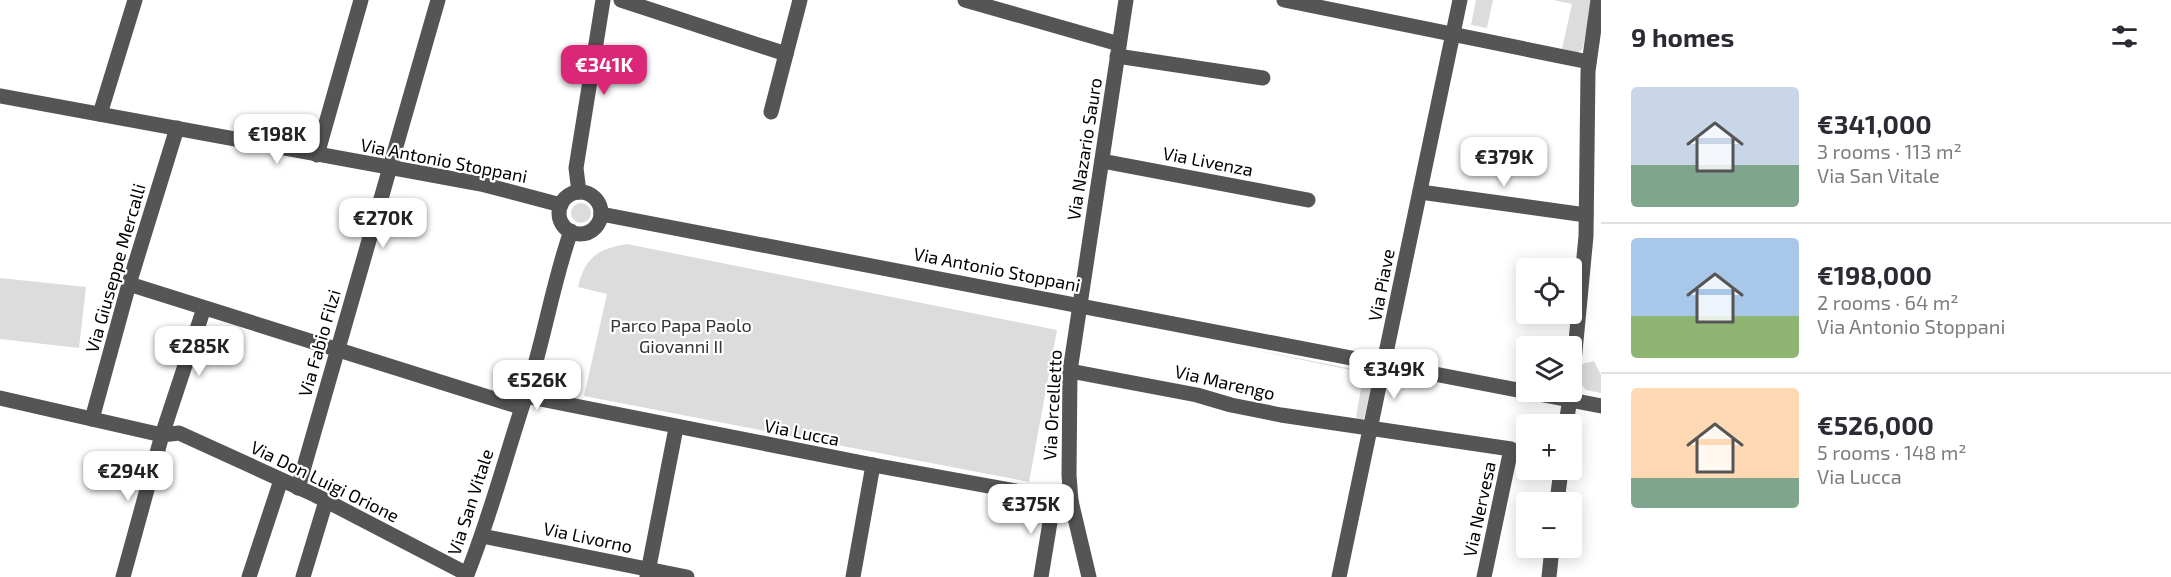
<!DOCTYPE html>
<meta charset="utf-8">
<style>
body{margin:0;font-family:"Exo 2",sans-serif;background:#f2f2f3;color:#2b2b33;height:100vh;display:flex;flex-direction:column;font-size:22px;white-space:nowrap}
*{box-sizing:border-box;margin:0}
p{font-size:20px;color:#7c7c81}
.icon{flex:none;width:33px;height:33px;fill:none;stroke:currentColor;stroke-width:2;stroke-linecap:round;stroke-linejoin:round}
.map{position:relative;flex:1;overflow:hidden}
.panel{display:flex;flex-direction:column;background:#fff;width:570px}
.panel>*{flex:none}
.tools{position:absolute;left:1516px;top:258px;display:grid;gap:12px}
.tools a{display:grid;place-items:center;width:66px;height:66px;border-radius:6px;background:#fff;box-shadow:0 3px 15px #0003;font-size:30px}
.price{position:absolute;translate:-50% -51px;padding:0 14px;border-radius:12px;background:#fff;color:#222;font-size:20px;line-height:39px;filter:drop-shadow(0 2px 3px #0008)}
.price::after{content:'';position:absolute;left:50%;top:36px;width:18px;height:14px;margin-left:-9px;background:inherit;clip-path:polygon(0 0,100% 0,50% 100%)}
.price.current{background:#db2777;color:#fff}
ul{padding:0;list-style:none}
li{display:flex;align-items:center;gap:18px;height:150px;padding:0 30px}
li+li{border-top:2px solid #e1e1e2}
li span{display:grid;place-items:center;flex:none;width:168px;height:120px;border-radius:6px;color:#555}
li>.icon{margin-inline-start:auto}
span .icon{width:72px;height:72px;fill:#fffc;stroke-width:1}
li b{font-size:26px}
h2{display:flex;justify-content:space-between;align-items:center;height:72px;padding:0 30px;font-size:26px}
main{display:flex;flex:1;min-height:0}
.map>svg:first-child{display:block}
.green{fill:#dcdcdc}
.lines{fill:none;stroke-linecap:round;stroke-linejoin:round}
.minor{stroke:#555;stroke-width:15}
.labels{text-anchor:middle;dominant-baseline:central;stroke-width:4.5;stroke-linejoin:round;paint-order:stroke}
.street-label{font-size:18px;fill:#000;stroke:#fff}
.park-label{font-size:18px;fill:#333;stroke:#fff}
</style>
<main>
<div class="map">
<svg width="1601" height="577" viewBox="0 0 1601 577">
<rect width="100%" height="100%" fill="#fff"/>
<!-- green -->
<g class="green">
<polygon points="1476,0 1493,0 1487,28 1471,25"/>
<polygon points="1553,0 1592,0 1583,48 1578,53 1562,49 1572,4"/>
<circle cx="581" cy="213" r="10"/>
<path d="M627 244 1057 330 1029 482 584 396 607 294 578 287C585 257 598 249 627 244Z"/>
<polygon points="0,278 86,287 79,348 0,339"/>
<polygon points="1245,348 1364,371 1370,376 1371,388 1364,418 1361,420 1356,417 1363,377 1360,372"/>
<polygon points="1594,361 1601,375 1601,393 1586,390 1580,383 1582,364"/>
</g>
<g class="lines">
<!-- minor -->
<g class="minor">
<polyline points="621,0 786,54"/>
<polyline points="965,0 1119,44"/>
<polyline points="1284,0 1589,62"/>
<polyline points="1117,56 1263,78"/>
<polyline points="0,96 481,184 561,205"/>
<polyline points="771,112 800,0"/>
<polyline points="100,114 135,0"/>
<polyline points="317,155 361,0"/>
<polyline points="1102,161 1308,200"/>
<polyline points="579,192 576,168 603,0"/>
<polyline points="1420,192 1586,215"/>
<circle cx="580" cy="213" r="21"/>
<polyline points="601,214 1601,406"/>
<polyline points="129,284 520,407"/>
<polyline points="1070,371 1197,395 1231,405 1281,415 1511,449 1484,577"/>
<polyline points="1572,383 1586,236 1588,71 1598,0"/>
<polyline points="525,396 873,465 1071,501"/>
<polyline points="0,398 162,435 179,433 315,495 467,574"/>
<polyline points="92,419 129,284 177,128"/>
<polyline points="1566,424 1571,392"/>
<polyline points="298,488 438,0"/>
<polyline points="1557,502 1561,470"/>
<polyline points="482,536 687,577"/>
<polyline points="123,577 162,435 204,308"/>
<polyline points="249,577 281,480"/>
<polyline points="303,577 326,501"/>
<path d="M466 577C490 518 506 455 526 395 544 341 552 285 571 231"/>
<polyline points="647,577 676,428"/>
<polyline points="853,577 873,465"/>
<polyline points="1041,577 1054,498"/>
<polyline points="1089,577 1071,501 1069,475 1070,371 1126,0"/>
<polyline points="1339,577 1460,0"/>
<polyline points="1549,577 1552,548"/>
</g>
</g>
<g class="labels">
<!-- street labels -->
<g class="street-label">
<text transform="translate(1084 149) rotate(-81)">Via Nazario Sauro</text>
<text transform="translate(444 160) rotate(11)">Via Antonio Stoppani</text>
<text transform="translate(1208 161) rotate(11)">Via Livenza</text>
<text transform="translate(115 268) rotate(-74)">Via Giuseppe Mercalli</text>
<text transform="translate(997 269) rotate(11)">Via Antonio Stoppani</text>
<text transform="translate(1381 285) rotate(-79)">Via Piave</text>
<text transform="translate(319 343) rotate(-74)">Via Fabio Filzi</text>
<text transform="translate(1225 382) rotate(13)">Via Marengo</text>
<text transform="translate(1052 405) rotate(-87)">Via Orcelletto</text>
<text transform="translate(802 432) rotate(11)">Via Lucca</text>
<text transform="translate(325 481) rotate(26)">Via Don Luigi Orione</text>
<text transform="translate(470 502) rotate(-72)">Via San Vitale</text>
<text transform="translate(1479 509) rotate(-78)">Via Nervesa</text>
<text transform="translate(588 537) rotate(12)">Via Livorno</text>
</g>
<!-- park labels -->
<g class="park-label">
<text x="681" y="325">Parco Papa Paolo<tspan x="681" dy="21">Giovanni II</tspan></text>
</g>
</g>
</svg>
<div class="tools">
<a><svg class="icon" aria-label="locate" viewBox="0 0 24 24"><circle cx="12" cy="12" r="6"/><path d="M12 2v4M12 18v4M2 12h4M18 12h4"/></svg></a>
<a><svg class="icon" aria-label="layers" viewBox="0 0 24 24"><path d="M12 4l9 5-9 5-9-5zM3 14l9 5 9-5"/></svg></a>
<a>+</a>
<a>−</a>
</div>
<b class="price current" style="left:604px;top:96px">€341K</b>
<b class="price" style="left:277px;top:165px">€198K</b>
<b class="price" style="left:1504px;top:188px">€379K</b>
<b class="price" style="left:383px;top:249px">€270K</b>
<b class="price" style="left:199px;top:377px">€285K</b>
<b class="price" style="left:1394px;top:400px">€349K</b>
<b class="price" style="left:537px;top:411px">€526K</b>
<b class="price" style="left:128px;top:502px">€294K</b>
<b class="price" style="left:1031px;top:535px">€375K</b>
</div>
<section class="panel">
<h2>9 homes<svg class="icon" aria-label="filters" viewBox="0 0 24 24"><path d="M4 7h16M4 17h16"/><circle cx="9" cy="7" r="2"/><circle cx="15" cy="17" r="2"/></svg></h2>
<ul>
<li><span style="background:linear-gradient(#c9d6e8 65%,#7fa58c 0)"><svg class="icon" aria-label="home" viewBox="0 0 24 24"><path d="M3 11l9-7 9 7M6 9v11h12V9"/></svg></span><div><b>€341,000</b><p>3 rooms · 113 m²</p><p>Via San Vitale</p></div></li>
<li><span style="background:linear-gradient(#a9c7e8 65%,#8fb573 0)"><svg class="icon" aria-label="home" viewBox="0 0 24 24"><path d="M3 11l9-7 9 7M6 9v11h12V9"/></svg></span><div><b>€198,000</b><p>2 rooms · 64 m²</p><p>Via Antonio Stoppani</p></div></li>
<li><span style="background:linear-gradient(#ffd9b3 75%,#7fa58c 0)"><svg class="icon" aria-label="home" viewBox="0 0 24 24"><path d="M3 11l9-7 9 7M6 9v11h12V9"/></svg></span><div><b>€526,000</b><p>5 rooms · 148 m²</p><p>Via Lucca</p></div></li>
</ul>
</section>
</main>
